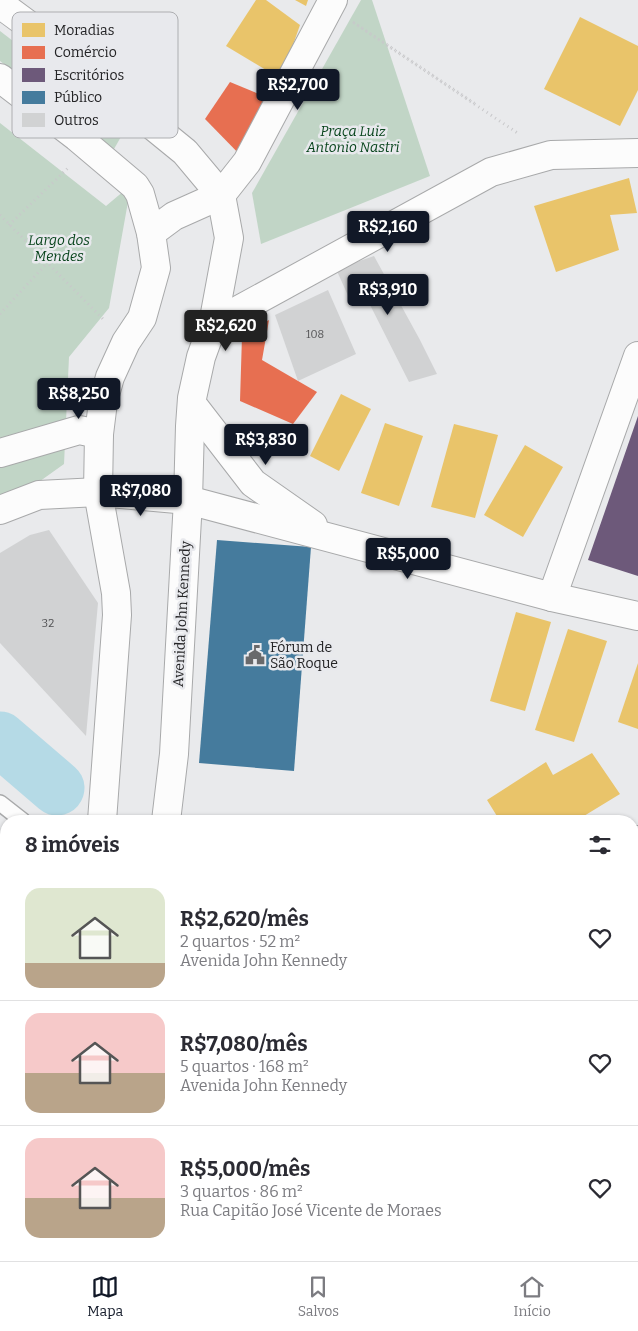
<!DOCTYPE html>
<html lang="pt">
<meta charset="utf-8">
<style>
body{margin:0;font-family:Bitter,serif;background:#f7f7f7;color:#2b2b33;height:100vh;display:flex;flex-direction:column;font-size:19px;white-space:nowrap}
*{box-sizing:border-box;margin:0}
p{font-size:16px;color:#7c7c81}
.icon{flex:none;width:28px;height:28px;fill:none;stroke:currentColor;stroke-width:2;stroke-linecap:round;stroke-linejoin:round}
.map{position:relative;flex:1;overflow:hidden}
.side{position:absolute;left:0px;top:815px;width:639px;height:446px;display:flex;flex-direction:column;background:#fff;border-radius:20px 20px 0 0;box-shadow:0 1px 4px #0004}
.side>*{flex:none}
.price{position:absolute;translate:-50% -42px;padding:0 11px;border-radius:5px;background:#111827;color:#fff;font-size:16px;line-height:32px;filter:drop-shadow(0 1px 2px #0008)}
.price::after{content:'';position:absolute;left:50%;top:30px;width:15px;height:11px;margin-left:-8px;background:inherit;clip-path:polygon(0 0,100% 0,50% 100%)}
.price.selected{background:#222;color:#fff}
ul{padding:0;list-style:none}
li{display:flex;align-items:center;gap:15px;height:125px;padding:0 25px}
li+li{border-top:1px solid #e1e1e2}
li span{display:grid;place-items:center;flex:none;width:140px;height:100px;border-radius:15px;color:#555}
li>.icon{margin-inline-start:auto}
span .icon{width:60px;height:60px;fill:#fffc;stroke-width:1}
li b{font-size:21px}
h2{display:flex;justify-content:space-between;align-items:center;height:60px;padding:0 25px;font-size:21px}
.dock{display:flex;justify-content:space-around;align-items:center;height:70px;border-top:1px solid #e1e1e2;background:#fff;font-size:14px;color:#7c7c81}
.dock a{display:grid;justify-items:center;gap:2px}
.dock .selected{color:#111827}
.map>svg:first-child{display:block}
.green{fill:#c1d5c6}
.homes{fill:#e9c46a}
.shops{fill:#e76f51}
.offices{fill:#6d597a}
.public{fill:#457b9d}
.lines{fill:none;stroke-linecap:round;stroke-linejoin:round}
.river{stroke:#b5dae6;stroke-width:55}
.building{fill:#d1d2d3}
.lane-casing{stroke:#a8a9aa;stroke-width:18}
.street-casing{stroke:#a8a9aa;stroke-width:30}
.secondary-casing{stroke:#a8a9aa;stroke-width:30}
.path{stroke:#c8c8ca;stroke-width:3;stroke-dasharray:1 4;stroke-linecap:butt}
.lane{stroke:#fcfcfc;stroke-width:15}
.street{stroke:#fcfcfc;stroke-width:28}
.secondary{stroke:#fcfcfc;stroke-width:28}
.labels{text-anchor:middle;dominant-baseline:central;stroke-width:5;stroke-linejoin:round;paint-order:stroke}
.number-label{font-size:11px;fill:#505052}
.park-label{font-size:14px;font-style:italic;fill:#09451d;stroke:#e8e9ed}
.street-label{font-size:14px;fill:#242426;stroke:#e8e9ed}
.poi-label{font-size:14px;fill:#242426;stroke:#e8e9ed;text-anchor:start}
.key{fill:#e8e9ed;stroke:#adaeb1;stroke-width:1}
.key-label{font-size:14px;fill:#242426}
</style>
<div class="map">
<svg width="638" height="1261" viewBox="0 0 638 1261">
<rect width="100%" height="100%" fill="#e9eaec"/>
<!-- green -->
<g class="green">
<polygon points="361,0 372,0 430,176 261,244 252,193"/>
<polygon points="0,31 126,128 114,149 0,61"/>
<polygon points="0,123 106,206 131,185 109,308 69,357 64,464 29,489 0,504"/>
<polygon points="6,1083 6,1129 0,1125 0,1087"/>
</g>
<!-- homes -->
<g class="homes">
<polygon points="256,0 266,0 300,25 281,79 226,46"/>
<polygon points="295,0 308,0 306,6"/>
<polygon points="580,17 638,46 638,90 620,126 544,89"/>
<polygon points="629,178 637,213 610,215 619,250 556,272 534,206"/>
<polygon points="341,394 371,409 339,471 310,456"/>
<polygon points="385,423 423,436 399,506 361,493"/>
<polygon points="454,424 498,435 475,518 431,507"/>
<polygon points="525,445 563,467 523,537 484,515"/>
<polygon points="516,612 551,622 525,711 490,701"/>
<polygon points="568,629 607,641 574,742 535,730"/>
<polygon points="638,663 638,729 618,722"/>
<polygon points="592,753 620,794 579,819 580,821 500,821 487,800 546,762 553,775"/>
<polygon points="419,1255 474,1255 468,1261 423,1261"/>
</g>
<!-- shops -->
<g class="shops">
<polygon points="230,82 278,102 247,162 205,119"/>
<polygon points="269,320 262,360 317,392 293,424 240,401 242,336"/>
<polygon points="0,840 6,845 6,1030 0,1035"/>
</g>
<!-- offices -->
<polygon class="offices" points="638,416 638,576 588,560"/>
<!-- public -->
<polygon class="public" points="217,540 311,547 294,771 199,763"/>
<g class="lines">
<!-- river -->
<g class="river">
<polyline points="0,739 57,788"/>
<polyline points="94,1261 94,1255"/>
</g>
</g>
<!-- building -->
<g class="building">
<polygon points="374,256 420,340 437,374 409,382 363,291 350,300 336,269"/>
<polygon points="328,290 356,354 298,381 275,315"/>
<polygon points="49,530 98,603 86,736 0,643 0,553 30,535"/>
<polygon points="632,1114 638,1122 638,1156 632,1159"/>
</g>
<g class="lines">
<defs>
<polyline id="lane" points="0,803 23,821"/>
<g id="street">
<polyline points="213,324 491,172 551,155 638,153"/>
<polyline points="192,404 253,483 313,525"/>
<polyline points="0,453 79,430 99,434"/>
<polyline points="188,500 552,597 638,616"/>
<polyline points="0,510 39,495 98,492"/>
<polyline points="552,597 638,356"/>
<polyline points="632,844 638,840"/>
<polyline points="0,1068 6,1064"/>
<polyline points="0,1137 6,1141"/>
<polyline points="632,1189 638,1185"/>
<polyline points="558,1255 570,1261"/>
</g>
<g id="secondary">
<polyline points="0,4 34,29 185,152 221,195 229,238 213,324 201,357 192,398 190,426 188,500 174,754 166,821"/>
<polyline points="0,78 77,137 135,186 140,194 151,233 156,268 142,318 126,342 110,377 103,402 99,434 98,492 116,593 117,615 102,821"/>
<polyline points="151,233 174,216 221,195 247,162 333,0"/>
<polyline points="98,492 188,500"/>
<polyline points="64,1261 65,1255"/>
<polyline points="135,1261 135,1255"/>
</g>
</defs>
<!-- lane casing -->
<use href="#lane" class="lane-casing"/>
<!-- street casing -->
<use href="#street" class="street-casing"/>
<!-- secondary casing -->
<use href="#secondary" class="secondary-casing"/>
<!-- path -->
<g class="path">
<polyline points="353,22 477,105"/>
<polyline points="354,23 519,134"/>
<polyline points="0,215 105,321"/>
<polyline points="9,225 68,168"/>
<polyline points="0,314 47,263"/>
</g>
<!-- lane -->
<use href="#lane" class="lane"/>
<!-- street -->
<use href="#street" class="street"/>
<!-- secondary -->
<use href="#secondary" class="secondary"/>
</g>
<!-- icons -->
<defs>
<symbol id="civic-bare" viewBox="-9 -9 18 18"><path d="M-.6-6.5H3V-4.5H.6V-3L4-1V1h2V6H-6V1h2V-1L-.6-3ZM-1.2 2.5V6h2.4V2.5Z" fill="#69696b" stroke="#e8e9ed" stroke-width="2.5" paint-order="stroke"/></symbol>
</defs>
<g fill-rule="evenodd">
<use href="#civic-bare" x="241" y="641" width="28" height="28"/>
</g>
<g class="labels">
<!-- number labels -->
<g class="number-label">
<text x="315" y="334">108</text>
<text x="48" y="623">32</text>
</g>
<!-- park labels -->
<g class="park-label">
<text x="353" y="131">Praça Luiz<tspan x="353" dy="16">Antonio Nastri</tspan></text>
<text x="59" y="240">Largo dos<tspan x="59" dy="16">Mendes</tspan></text>
</g>
<!-- street labels -->
<g class="street-label">
<text transform="translate(182 614) rotate(-87)">Avenida John Kennedy</text>
</g>
<!-- poi labels -->
<g class="poi-label">
<text x="270" y="647">Fórum de<tspan x="270" dy="16">São Roque</tspan></text>
</g>
</g>
<!-- legend -->
<rect x="12" y="12" width="166" height="126" rx="8" class="key"/>
<rect x="22" y="23" width="23" height="14" fill="#e9c46a"/>
<rect x="22" y="46" width="23" height="13" fill="#e76f51"/>
<rect x="22" y="68" width="23" height="14" fill="#6d597a"/>
<rect x="22" y="91" width="23" height="13" fill="#457b9d"/>
<rect x="22" y="113" width="23" height="14" fill="#d1d2d3"/>
<g class="key-label">
<text x="54" y="35">Moradias</text>
<text x="54" y="57">Comércio</text>
<text x="54" y="80">Escritórios</text>
<text x="54" y="102">Público</text>
<text x="54" y="125">Outros</text>
</g>
</svg>
<b class="price" style="left:298px;top:111px">R$2,700</b>
<b class="price" style="left:388px;top:253px">R$2,160</b>
<b class="price" style="left:388px;top:316px">R$3,910</b>
<b class="price selected" style="left:226px;top:352px">R$2,620</b>
<b class="price" style="left:79px;top:420px">R$8,250</b>
<b class="price" style="left:266px;top:466px">R$3,830</b>
<b class="price" style="left:141px;top:517px">R$7,080</b>
<b class="price" style="left:408px;top:580px">R$5,000</b>
<section class="side">
<h2>8 imóveis<svg class="icon" aria-label="filters" viewBox="0 0 24 24"><path d="M4 7h16M4 17h16"/><circle cx="9" cy="7" r="2"/><circle cx="15" cy="17" r="2"/></svg></h2>
<ul>
<li><span style="background:linear-gradient(#dfe7d0 75%,#b9a48a 0)"><svg class="icon" aria-label="home" viewBox="0 0 24 24"><path d="M3 11l9-7 9 7M6 9v11h12V9"/></svg></span><div><b>R$2,620/mês</b><p>2 quartos · 52 m²</p><p>Avenida John Kennedy</p></div><svg class="icon" aria-label="heart" viewBox="0 0 24 24"><path d="M12 20l-8-8c-3-5 5-10 8-4 3-6 11-1 8 4z"/></svg></li>
<li><span style="background:linear-gradient(#f6c9c9 60%,#b9a48a 0)"><svg class="icon" aria-label="home" viewBox="0 0 24 24"><path d="M3 11l9-7 9 7M6 9v11h12V9"/></svg></span><div><b>R$7,080/mês</b><p>5 quartos · 168 m²</p><p>Avenida John Kennedy</p></div><svg class="icon" aria-label="heart" viewBox="0 0 24 24"><path d="M12 20l-8-8c-3-5 5-10 8-4 3-6 11-1 8 4z"/></svg></li>
<li><span style="background:linear-gradient(#f6c9c9 60%,#b9a48a 0)"><svg class="icon" aria-label="home" viewBox="0 0 24 24"><path d="M3 11l9-7 9 7M6 9v11h12V9"/></svg></span><div><b>R$5,000/mês</b><p>3 quartos · 86 m²</p><p>Rua Capitão José Vicente de Moraes</p></div><svg class="icon" aria-label="heart" viewBox="0 0 24 24"><path d="M12 20l-8-8c-3-5 5-10 8-4 3-6 11-1 8 4z"/></svg></li>
</ul>
</section>
</div>
<nav class="dock">
<a class="selected"><svg class="icon" aria-label="map" viewBox="0 0 24 24"><path d="M3 6l6-2 6 2 6-2v14l-6 2-6-2-6 2zM9 4v14M15 6v14"/></svg>Mapa</a>
<a><svg class="icon" aria-label="saved" viewBox="0 0 24 24"><path d="M7 4h10v16l-5-4-5 4z"/></svg>Salvos</a>
<a><svg class="icon" aria-label="home" viewBox="0 0 24 24"><path d="M3 11l9-7 9 7M6 9v11h12V9"/></svg>Início</a>
</nav>
